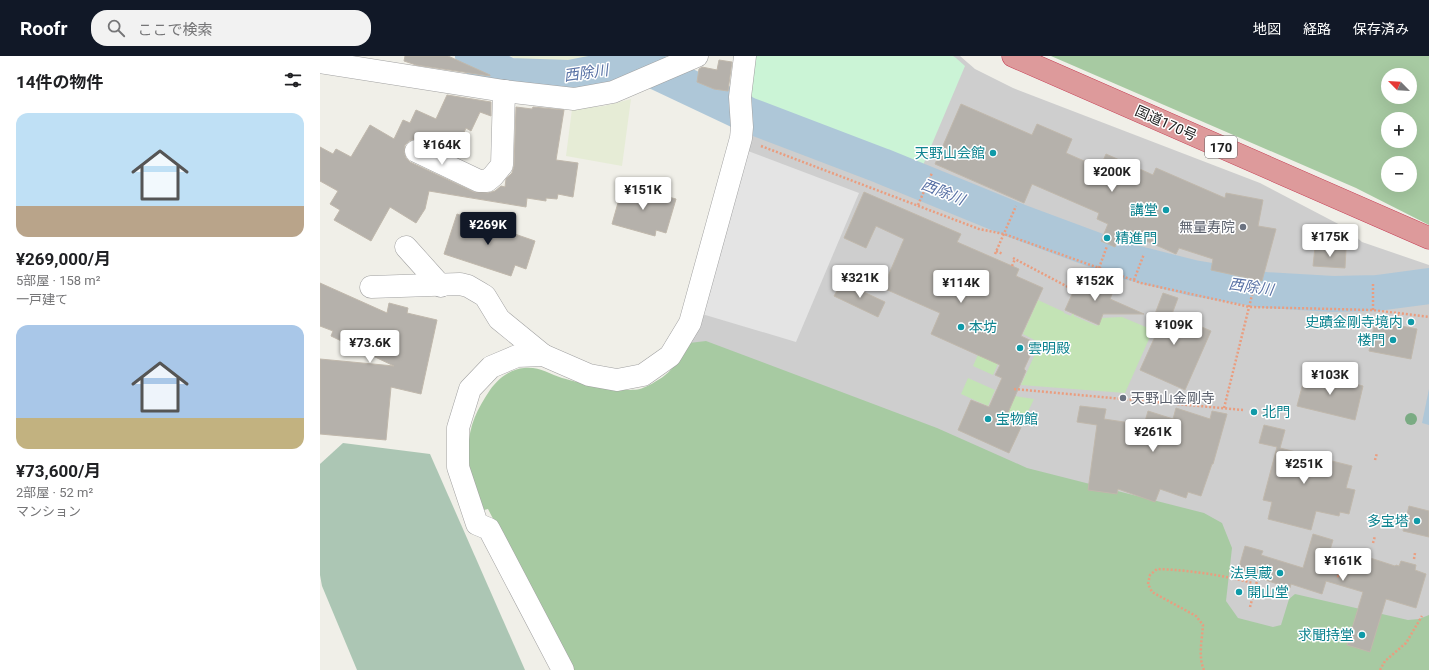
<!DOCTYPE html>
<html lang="ja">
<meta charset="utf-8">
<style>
body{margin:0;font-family:Roboto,"Noto Sans JP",sans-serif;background:#f2f2f2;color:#202124;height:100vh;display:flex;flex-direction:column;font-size:15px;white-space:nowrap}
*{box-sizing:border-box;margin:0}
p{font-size:13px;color:#757577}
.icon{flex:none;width:22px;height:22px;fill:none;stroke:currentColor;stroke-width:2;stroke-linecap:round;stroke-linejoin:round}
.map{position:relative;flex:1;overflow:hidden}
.panel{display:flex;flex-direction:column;background:#fff;width:320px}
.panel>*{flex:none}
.needle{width:26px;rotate:294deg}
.tools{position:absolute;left:1061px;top:12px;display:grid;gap:8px}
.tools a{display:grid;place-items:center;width:36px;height:36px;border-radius:50%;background:#fff;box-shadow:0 4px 16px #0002;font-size:20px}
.price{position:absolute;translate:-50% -34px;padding:0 9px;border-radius:4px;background:#fff;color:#222;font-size:13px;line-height:26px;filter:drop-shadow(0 1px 2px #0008)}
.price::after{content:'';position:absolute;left:50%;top:24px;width:12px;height:9px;margin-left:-6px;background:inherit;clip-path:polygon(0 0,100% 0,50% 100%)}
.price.on{background:#111827;color:#fff}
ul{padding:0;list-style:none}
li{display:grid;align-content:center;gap:8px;height:212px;padding:0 16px}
li span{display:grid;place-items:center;height:124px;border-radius:12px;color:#555}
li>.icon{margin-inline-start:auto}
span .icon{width:72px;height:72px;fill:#fffc;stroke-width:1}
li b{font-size:17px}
h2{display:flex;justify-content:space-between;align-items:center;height:48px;padding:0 16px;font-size:17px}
header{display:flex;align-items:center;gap:24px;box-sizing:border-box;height:56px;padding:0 20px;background:#111827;color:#fff}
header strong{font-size:19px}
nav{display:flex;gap:22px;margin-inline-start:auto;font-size:14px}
.search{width:280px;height:36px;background:#f2f2f2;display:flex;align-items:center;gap:10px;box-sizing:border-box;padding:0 14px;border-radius:16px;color:#757577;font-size:15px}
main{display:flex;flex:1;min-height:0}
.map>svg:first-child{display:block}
.religious{fill:#cecece}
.farmland{fill:#e6ecd6}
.grass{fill:#c3e3b5}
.forest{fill:#a7caa2;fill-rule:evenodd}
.cemetery{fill:#acc6b4}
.park{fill:#cbf4d6}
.parking{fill:#e4e4e4}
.water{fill:#aec7d8}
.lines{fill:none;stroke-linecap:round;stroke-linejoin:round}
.river{stroke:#aec7d8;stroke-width:36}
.building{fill:#b5b1ab;stroke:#c0b8ac}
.minor-casing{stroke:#a1a1a1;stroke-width:23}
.highway-casing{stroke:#c63d54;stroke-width:23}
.path{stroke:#ea9d7f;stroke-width:2.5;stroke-dasharray:2 2;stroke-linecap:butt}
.minor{stroke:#fff;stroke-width:22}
.highway{stroke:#dd9a9b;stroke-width:22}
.tree{fill:#7aab83}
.culture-dot{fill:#0f9aa8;stroke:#fff;stroke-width:1.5}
.worship-dot{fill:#6b7280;stroke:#fff;stroke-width:1.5}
.labels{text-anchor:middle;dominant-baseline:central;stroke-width:3;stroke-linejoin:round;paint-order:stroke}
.shield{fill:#fff;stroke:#636363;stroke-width:1}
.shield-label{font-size:13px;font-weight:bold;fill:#202020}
.street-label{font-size:14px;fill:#202020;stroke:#fff}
.culture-label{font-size:14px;fill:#0d838f;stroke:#fff;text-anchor:end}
.worship-label{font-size:14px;fill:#5b616d;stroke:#fff;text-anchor:end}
.water-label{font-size:15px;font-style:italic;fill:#5871a5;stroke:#fff}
</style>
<header>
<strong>Roofr</strong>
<div class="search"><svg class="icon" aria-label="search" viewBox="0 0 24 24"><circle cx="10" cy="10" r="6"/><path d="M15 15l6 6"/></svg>ここで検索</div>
<nav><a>地図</a><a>経路</a><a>保存済み</a></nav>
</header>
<main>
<section class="panel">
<h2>14件の物件<svg class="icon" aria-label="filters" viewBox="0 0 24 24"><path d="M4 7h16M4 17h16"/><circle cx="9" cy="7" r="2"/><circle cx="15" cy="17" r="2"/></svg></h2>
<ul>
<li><span style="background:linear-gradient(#bfe0f5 75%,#b9a48a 0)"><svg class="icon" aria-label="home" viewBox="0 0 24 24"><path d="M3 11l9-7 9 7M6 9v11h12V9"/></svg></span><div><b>¥269,000/月</b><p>5部屋 · 158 m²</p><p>一戸建て</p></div></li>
<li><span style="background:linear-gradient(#a9c7e8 75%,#c2b280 0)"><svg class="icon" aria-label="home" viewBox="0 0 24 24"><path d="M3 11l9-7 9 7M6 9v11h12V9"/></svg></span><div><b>¥73,600/月</b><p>2部屋 · 52 m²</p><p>マンション</p></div></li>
</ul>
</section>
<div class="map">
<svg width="1109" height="614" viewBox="0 0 1109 614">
<rect width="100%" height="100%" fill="#f0efe8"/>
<!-- religious -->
<polygon class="religious" points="426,0 640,0 655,13 693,32 940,127 1026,172 1042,186 1109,209 1109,614 821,614 685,409 366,294 384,248 439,56 427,33"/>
<!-- farmland -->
<g class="farmland">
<polygon points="190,0 307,0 228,9 204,6"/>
<polygon points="311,43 302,110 246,100 252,53 284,50"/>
</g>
<!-- grass -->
<g class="grass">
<polygon points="718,244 744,256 744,257 751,260 752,258 754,258 754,260 777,270 781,262 802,261 833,274 805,337 701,329 720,287 703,278"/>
<polygon points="671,269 691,278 673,319 653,310"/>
<polygon points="648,322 675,334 668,350 641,338"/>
<polygon points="695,340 714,343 703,366 687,359"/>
</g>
<!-- forest -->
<g class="forest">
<path d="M731 0H1109V169L1036 132ZM1068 19H1090V41H1068ZM1068 63H1090V85H1068ZM1068 107H1090V129H1068Z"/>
<path d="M386 285 617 372 707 412 884 457 902 467 912 492 906 545 918 562 953 571 961 569 969 543 975 538 1088 564 1099 563 1109 559V614H251L168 453 164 454C159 441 154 427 150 414 149 409 149 404 149 399 147 373 156 355 170 334 178 323 190 313 204 312 218 310 230 318 242 322 260 327 302 337 320 333 325 332 339 324 344 320 355 312 362 298 369 287Z"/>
</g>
<!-- cemetery -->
<polygon class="cemetery" points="23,387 110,398 205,614 37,614 2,530 0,519 0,408"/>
<!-- park -->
<polygon class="park" points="434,0 633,0 636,2 645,10 601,114 588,111 444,60 430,37"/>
<!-- parking -->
<polygon class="parking" points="428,95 539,137 476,286 382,258"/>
<!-- water -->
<polygon class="water" points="1109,333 1109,369 1102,367"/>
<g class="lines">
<!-- river -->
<polyline class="river" points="153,0 163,7 189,20 250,22 320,8 428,59 562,110 697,165 802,204 873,222 945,234 1013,238 1057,237 1109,230"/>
</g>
<!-- building -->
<g class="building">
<polygon points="85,0 128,0 170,19 170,20 96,9 84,5"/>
<polygon points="399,4 412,6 408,35 394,33 377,26 379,13 382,11 397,14"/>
<polygon points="127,39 171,46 171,60 160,56 151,75 146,72 134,99 101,84 95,83 89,85 85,89 84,96 86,102 90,106 154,136 168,137 175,135 181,130 185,131 186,123 192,117 194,110 196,51 212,53 213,51 244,54 236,104 258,107 253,141 238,138 237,143 226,142 226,145 207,142 206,151 109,135 105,153 96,167 70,151 51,185 14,164 20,154 10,148 18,135 0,125 0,91 13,98 16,93 31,101 50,69 74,83 83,64 90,67 96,54 116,63"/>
<polygon points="641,48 712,79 717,68 752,83 746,97 780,112 786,98 833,119 836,112 905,142 906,137 943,144 938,170 956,173 942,225 891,214 893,203 859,192 856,198 802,174 795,191 781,185 788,168 777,163 779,157 712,128 704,147 615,108"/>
<polygon points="303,129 356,143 346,177 336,174 335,180 292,168"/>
<polygon points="544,136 641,178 637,186 699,213 696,220 723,232 701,280 716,287 704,313 706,315 687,359 703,367 689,397 638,374 651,344 669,351 682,322 675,319 680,309 611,278 620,257 563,232 584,183 556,170 546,192 524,182"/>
<polygon points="137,158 215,185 206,213 195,209 191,220 124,198"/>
<polygon points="995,191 1026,193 1025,212 993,210"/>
<polygon points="768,221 794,233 790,243 824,258 783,258 779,269 745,254 757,227 764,230"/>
<polygon points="522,226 565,246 558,261 514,240"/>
<polygon points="0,227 67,257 69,247 88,252 87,257 117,264 101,338 71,331 66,384 0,378 0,303 74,310 11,280 13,275 0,270"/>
<polygon points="843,237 858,242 852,258 891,275 865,334 820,314 838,274 830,271"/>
<polygon points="1055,265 1097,273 1091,303 1049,295"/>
<polygon points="986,316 1043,330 1035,364 977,350"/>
<polygon points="760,350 786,353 784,363 824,369 828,355 853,363 856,352 890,363 892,355 907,358 893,408 892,408 881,440 868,436 866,442 840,433 835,446 798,433 797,438 768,434 777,369 757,366"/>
<polygon points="944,369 965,374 960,392 1032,410 1026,432 1035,434 1029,458 1020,456 1019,460 996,455 991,474 948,463 952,446 943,444 957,391 939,387"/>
<polygon points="1089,450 1109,455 1109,481 1083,475"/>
<polygon points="993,478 1013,484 1009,497 1039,506 1041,499 1075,510 1076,509 1079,510 1081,505 1096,509 1095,514 1106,518 1096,552 1066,543 1050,596 1027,589 1043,536 1006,525 1002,538 971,528 970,532 936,521 935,522 917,518 925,490 943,495 941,499 983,512"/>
</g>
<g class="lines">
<defs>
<g id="minor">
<polyline points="0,6 184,35 254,43 293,36 377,0"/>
<polyline points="96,95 159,125 167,125 173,120 182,109 184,35"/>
<polyline points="86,191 121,230"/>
<polyline points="51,231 140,228 148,230 160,237 165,240 179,263 223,299"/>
<polyline points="243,614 169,473 157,468 138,411 138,372 150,333 171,311 197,300 223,299 269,319 297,324 323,319 350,300 370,267 421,82 422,71 420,41 425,0"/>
</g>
<polyline id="highway" points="693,0 1109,182"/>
</defs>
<!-- minor casing -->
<use href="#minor" class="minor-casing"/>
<!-- highway casing -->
<use href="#highway" class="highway-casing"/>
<!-- path -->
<g class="path">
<polyline points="441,90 659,173 684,178 821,227 930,251 1053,254 1109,261"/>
<polyline points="598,149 612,117"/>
<polyline points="676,195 683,198"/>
<polyline points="675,198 696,150"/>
<polyline points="693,202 748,231"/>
<polyline points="692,210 695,203"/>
<polyline points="779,212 787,190"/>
<polyline points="814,224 824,198"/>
<polyline points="1053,254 1053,228"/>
<polyline points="1076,268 1078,257"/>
<polyline points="694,333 923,354"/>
<polyline points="904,352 935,227"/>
<polyline points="1055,404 1057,397"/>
<polyline points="1053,487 1055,480"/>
<polyline points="1094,503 1095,497"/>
<polyline points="1017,520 1023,521"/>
<polyline points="930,551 937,525"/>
<path d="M884 614C878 601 882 584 883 569L876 560 832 536 828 528 830 519 837 513C870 514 901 519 933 527"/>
<polyline points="1060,614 1065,605 1086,587 1102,560"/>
</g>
<!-- minor -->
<use href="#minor" class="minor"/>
<!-- highway -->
<use href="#highway" class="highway"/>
</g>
<!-- trees -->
<circle class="tree" cx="1091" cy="363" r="6"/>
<!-- markers -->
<g class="culture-dot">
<circle cx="673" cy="97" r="4"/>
<circle cx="846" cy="154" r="4"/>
<circle cx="787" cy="182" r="4"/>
<circle cx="1091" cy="266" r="4"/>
<circle cx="641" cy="271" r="4"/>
<circle cx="1073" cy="284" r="4"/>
<circle cx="700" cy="292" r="4"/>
<circle cx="934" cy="356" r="4"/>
<circle cx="668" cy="363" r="4"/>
<circle cx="1097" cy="465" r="4"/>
<circle cx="960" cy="517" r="4"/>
<circle cx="919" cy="536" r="4"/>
<circle cx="1042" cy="579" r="4"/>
</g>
<g class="worship-dot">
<circle cx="923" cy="171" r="4"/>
<circle cx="803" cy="342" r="4"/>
</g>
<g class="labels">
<!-- shield labels -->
<rect class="shield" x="885" y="80" width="32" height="22" rx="3"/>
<g class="shield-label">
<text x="901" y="91">170</text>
</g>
<!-- street labels -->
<g class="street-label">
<text transform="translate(846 67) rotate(24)">国道170号</text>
</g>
<!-- culture labels -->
<g class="culture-label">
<text x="665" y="97">天野山会館</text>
<text x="838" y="154">講堂</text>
<text x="795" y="182" text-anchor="start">精進門</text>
<text x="1083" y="266">史蹟金剛寺境内</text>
<text x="649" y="271" text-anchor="start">本坊</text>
<text x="1065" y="284">楼門</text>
<text x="708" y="292" text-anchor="start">雲明殿</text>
<text x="942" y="356" text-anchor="start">北門</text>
<text x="676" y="363" text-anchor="start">宝物館</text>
<text x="1089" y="465">多宝塔</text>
<text x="952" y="517">法具蔵</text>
<text x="927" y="536" text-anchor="start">開山堂</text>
<text x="1034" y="579">求聞持堂</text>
</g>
<!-- worship labels -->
<g class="worship-label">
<text x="915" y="171">無量寿院</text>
<text x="811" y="342" text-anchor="start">天野山金剛寺</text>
</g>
<!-- water labels -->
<g class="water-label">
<text transform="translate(266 17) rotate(-8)">西除川</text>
<text transform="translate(623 136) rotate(22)">西除川</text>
<text transform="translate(931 231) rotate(8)">西除川</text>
</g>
</g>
</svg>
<div class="tools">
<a><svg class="needle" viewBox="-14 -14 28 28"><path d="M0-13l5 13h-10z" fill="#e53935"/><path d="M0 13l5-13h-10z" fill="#757577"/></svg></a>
<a>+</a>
<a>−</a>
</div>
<b class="price" style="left:122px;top:110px">¥164K</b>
<b class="price" style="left:792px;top:137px">¥200K</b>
<b class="price" style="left:323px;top:155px">¥151K</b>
<b class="price on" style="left:168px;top:190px">¥269K</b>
<b class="price" style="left:1010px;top:202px">¥175K</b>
<b class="price" style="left:540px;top:243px">¥321K</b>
<b class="price" style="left:775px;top:246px">¥152K</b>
<b class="price" style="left:641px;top:248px">¥114K</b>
<b class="price" style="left:854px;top:290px">¥109K</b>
<b class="price" style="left:50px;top:308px">¥73.6K</b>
<b class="price" style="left:1010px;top:340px">¥103K</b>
<b class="price" style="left:833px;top:397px">¥261K</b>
<b class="price" style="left:984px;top:429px">¥251K</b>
<b class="price" style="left:1023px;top:526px">¥161K</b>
</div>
</main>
